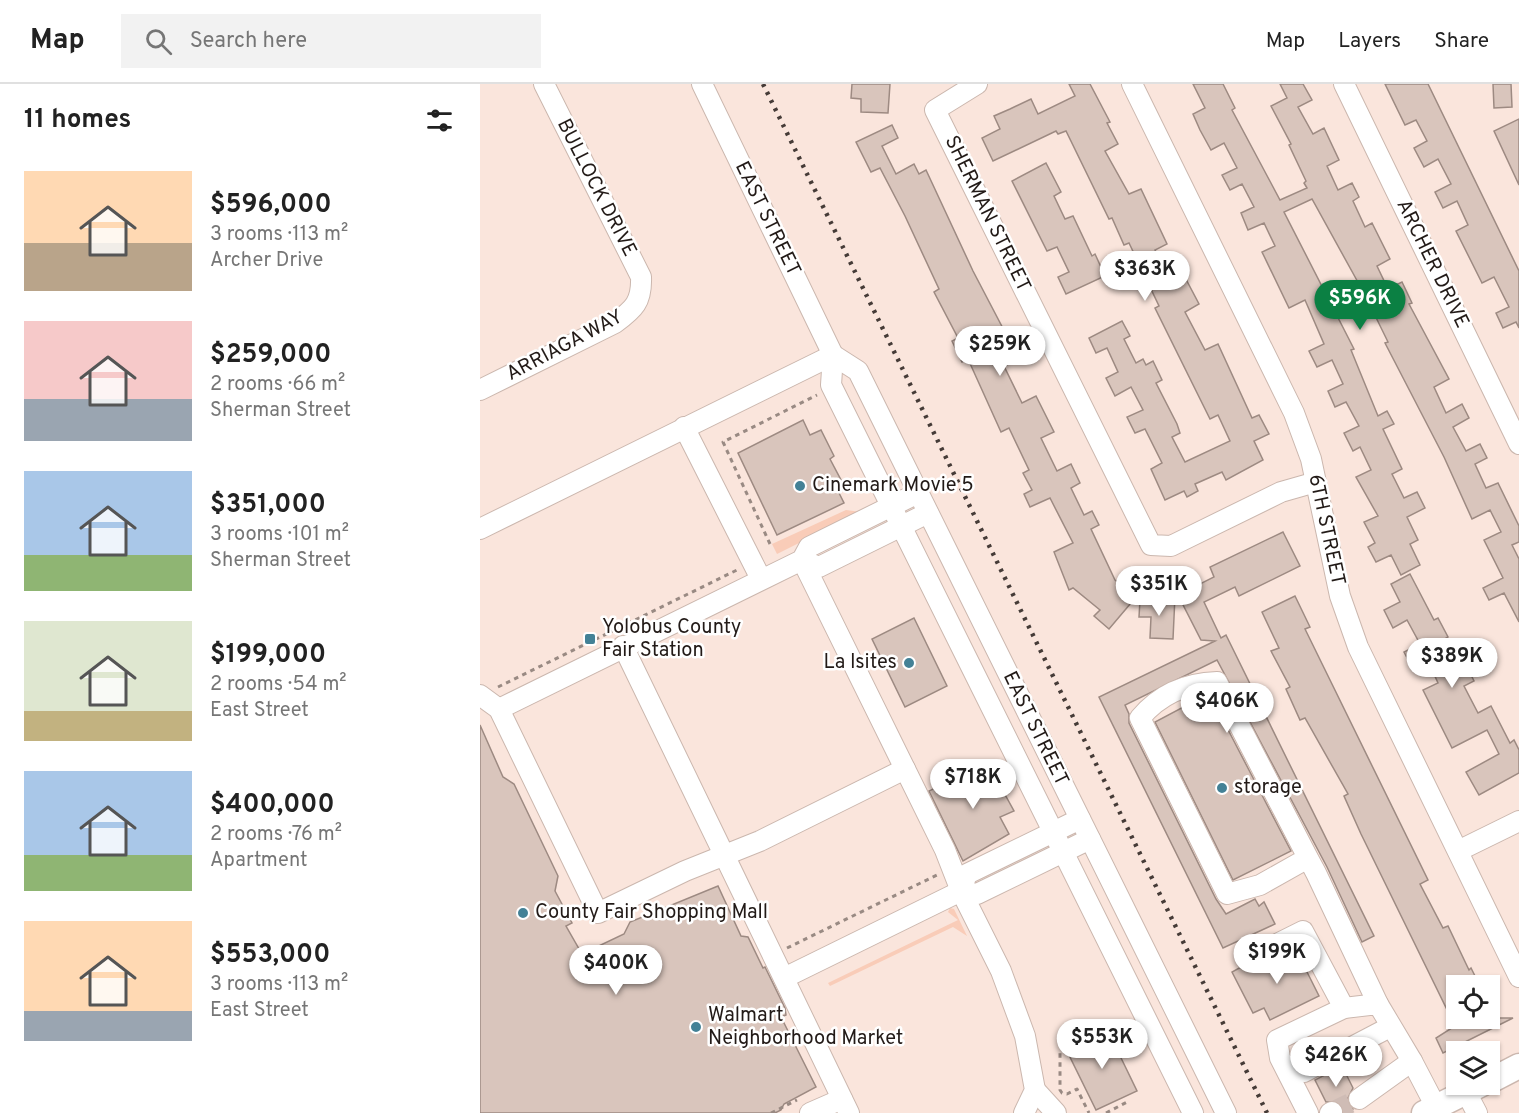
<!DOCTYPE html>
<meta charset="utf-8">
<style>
body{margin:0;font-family:Overpass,sans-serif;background:#f2f2f2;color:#222;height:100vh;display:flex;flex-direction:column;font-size:22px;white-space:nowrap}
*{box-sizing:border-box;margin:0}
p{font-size:20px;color:#767676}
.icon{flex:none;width:33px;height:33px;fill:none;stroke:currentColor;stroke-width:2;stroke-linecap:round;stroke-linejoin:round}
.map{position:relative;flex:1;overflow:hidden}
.side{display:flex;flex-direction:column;background:#fff;width:480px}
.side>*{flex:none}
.fabs{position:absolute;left:966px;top:891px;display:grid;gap:12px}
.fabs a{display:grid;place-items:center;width:54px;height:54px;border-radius:0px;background:#fff;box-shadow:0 2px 4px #0004;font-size:30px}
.price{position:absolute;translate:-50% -51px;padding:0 14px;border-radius:21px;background:#fff;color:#222;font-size:20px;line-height:39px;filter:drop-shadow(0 2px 3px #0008)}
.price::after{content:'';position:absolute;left:50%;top:36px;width:18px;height:14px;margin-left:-9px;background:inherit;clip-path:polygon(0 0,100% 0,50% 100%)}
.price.current{background:#0b8043;color:#fff}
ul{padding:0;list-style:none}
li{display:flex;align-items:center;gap:18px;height:150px;padding:0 24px}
li span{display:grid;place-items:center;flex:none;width:168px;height:120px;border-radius:0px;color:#555}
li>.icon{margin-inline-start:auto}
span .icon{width:72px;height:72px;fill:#fffc;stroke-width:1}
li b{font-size:26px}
h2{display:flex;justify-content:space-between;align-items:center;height:72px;padding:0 24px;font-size:26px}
header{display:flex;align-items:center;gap:36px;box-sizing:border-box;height:84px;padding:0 30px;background:#fff;border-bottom:2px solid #e0e0e0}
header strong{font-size:28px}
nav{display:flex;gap:33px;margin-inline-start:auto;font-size:21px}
.search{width:420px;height:54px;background:#f2f2f2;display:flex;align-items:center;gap:15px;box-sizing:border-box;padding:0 21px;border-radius:0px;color:#767676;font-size:22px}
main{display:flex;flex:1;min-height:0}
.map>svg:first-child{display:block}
.green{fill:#f9ccb8}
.building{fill:#d9c5bc;stroke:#9d8a82;stroke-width:1.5}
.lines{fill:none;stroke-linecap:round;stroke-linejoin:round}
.minor-tunnel{stroke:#cfbcb5;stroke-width:20;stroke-dasharray:20 10;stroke-linecap:butt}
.minor-casing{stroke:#cbb7ae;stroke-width:22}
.major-casing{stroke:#cbb7ae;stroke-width:27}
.path{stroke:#998a83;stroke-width:3;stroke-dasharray:4.5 4.5;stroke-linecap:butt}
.minor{stroke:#fff;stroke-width:20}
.major{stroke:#fff;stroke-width:24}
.rail{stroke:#453b37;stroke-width:4.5;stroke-dasharray:3 6;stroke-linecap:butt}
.poi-dot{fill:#438196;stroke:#fff;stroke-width:2}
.labels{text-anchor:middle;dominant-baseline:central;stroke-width:5;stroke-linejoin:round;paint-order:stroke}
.street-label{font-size:20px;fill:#221a17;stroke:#fff}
.poi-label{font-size:20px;fill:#221a17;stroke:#fff;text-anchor:start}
</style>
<header>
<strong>Map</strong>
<div class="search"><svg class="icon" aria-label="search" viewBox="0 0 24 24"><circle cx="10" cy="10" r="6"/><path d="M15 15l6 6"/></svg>Search here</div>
<nav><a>Map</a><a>Layers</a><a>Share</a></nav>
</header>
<main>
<section class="side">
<h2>11 homes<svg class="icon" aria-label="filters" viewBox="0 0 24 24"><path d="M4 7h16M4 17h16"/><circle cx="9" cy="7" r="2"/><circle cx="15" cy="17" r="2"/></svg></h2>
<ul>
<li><span style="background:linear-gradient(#ffd9b3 60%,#b9a48a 0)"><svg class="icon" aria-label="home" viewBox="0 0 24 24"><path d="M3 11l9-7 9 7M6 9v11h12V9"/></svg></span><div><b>$596,000</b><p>3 rooms · 113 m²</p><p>Archer Drive</p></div></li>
<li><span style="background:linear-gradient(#f6c9c9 65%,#9aa5b1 0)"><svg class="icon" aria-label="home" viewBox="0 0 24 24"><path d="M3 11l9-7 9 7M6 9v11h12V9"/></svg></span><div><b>$259,000</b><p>2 rooms · 66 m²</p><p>Sherman Street</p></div></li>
<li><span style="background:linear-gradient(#a9c7e8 70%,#8fb573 0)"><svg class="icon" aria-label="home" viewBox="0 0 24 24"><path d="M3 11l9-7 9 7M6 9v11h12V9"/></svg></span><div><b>$351,000</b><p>3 rooms · 101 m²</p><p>Sherman Street</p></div></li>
<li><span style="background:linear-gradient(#dfe7d0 75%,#c2b280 0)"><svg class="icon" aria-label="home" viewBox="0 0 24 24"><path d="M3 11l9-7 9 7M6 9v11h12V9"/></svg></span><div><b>$199,000</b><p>2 rooms · 54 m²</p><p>East Street</p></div></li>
<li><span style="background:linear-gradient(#a9c7e8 70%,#8fb573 0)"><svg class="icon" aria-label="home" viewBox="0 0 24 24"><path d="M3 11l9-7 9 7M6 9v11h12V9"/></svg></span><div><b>$400,000</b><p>2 rooms · 76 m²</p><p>Apartment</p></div></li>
<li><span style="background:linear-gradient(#ffd9b3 75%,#9aa5b1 0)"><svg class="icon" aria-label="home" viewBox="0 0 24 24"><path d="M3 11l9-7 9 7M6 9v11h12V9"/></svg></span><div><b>$553,000</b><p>3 rooms · 113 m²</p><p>East Street</p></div></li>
</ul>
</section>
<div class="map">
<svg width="1039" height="1029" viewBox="0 0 1039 1029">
<rect width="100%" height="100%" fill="#fae5dc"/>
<!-- green -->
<g class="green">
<polygon points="366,426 381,428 297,470 292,460"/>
<polygon points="470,824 474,825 487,852 473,843 350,902 348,899 478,836 468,828"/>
</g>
<!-- building -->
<g class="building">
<polygon points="372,0 410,0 408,29 381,28 381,15 371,14"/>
<polygon points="589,0 610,0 630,38 627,39 638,60 625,67 649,110 661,105 687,160 675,166 686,188 699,182 719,220 705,228 725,266 738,260 772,334 779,331 789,350 774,357 783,376 746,396 742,388 715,400 718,407 707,413 704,407 685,416 671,385 682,379 665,345 655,349 647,333 663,326 651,303 635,312 626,294 638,288 627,264 616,269 609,254 642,237 650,252 644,255 656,279 663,275 666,281 673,277 682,296 676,299 697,340 700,349 692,353 705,378 750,357 738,331 730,335 675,224 679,222 649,159 644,161 632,134 629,135 586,47 578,50 576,47 513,77 502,54 520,45 514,32 530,25 551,15 558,30 595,12"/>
<polygon points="713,0 743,0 755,24 752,26 800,116 827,104 824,99 826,97 809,61 811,60 791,22 807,14 800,0 823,0 832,16 818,23 833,50 844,44 859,76 847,82 858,106 872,99 879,113 873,117 885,143 892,139 910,175 897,182 908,205 922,198 932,219 929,220 969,295 954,303 966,329 982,320 989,334 973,343 986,367 1000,360 1007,374 995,380 1006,404 1018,399 1039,442 1039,458 1032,461 1039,475 1039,538 1024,509 1009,516 1003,504 1023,494 1004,456 1021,448 1010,426 992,435 964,373 905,259 908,258 885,211 832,115 804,128 874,265 871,266 898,332 907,327 914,340 903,345 922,385 912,390 924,414 937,408 945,424 927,433 938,456 930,460 940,481 921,491 911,471 896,478 888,463 895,459 884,438 898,432 876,393 891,386 880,363 873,367 864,349 879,342 866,318 855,323 848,307 863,300 852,276 837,283 829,267 844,260 825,216 809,224 782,168 795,162 784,139 768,146 761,129 774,123 762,100 750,106 742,91 757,84 744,59 731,66 720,46 713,30 725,24"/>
<polygon points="905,0 948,0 1039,187 1039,244 1036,238 1023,244 1016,229 1029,223 1014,193 1002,199 976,147 988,141 977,117 963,124 955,108 971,100 958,75 944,83 934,64 947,57 936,36 925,41"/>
<polygon points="1013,0 1031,0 1032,23 1014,24"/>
<polygon points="1039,35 1039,101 1014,47"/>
<polygon points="412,41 418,54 402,62 416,90 434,80 439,90 446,86 493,187 539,275 524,282 542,319 556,312 574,348 561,354 577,387 591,380 600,399 591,404 604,431 612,427 619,441 611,445 635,496 656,513 629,545 614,532 620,526 593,504 589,506 574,468 593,459 570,414 550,423 544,410 552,406 543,389 549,386 529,344 521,348 488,275 482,278 472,257 478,254 454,208 459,205 425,132 400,84 391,88 376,58"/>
<polygon points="566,79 581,108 574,112 585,135 593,132 612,172 615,170 625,192 586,210 578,193 589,188 577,163 567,167 532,97"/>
<polygon points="323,336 330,351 341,346 354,372 350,375 361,396 354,399 364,419 297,451 258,369"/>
<polygon points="803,448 820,482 759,512 755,503 724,518 741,554 746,551 894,852 882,858 847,783 737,576 645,621 649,630 649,639 736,815 746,830 775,815 779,822 784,818 795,840 743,864 619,613 735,557 721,556 698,511 734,493 730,483"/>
<polygon points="930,490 954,536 958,534 968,553 963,556 977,587 987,583 994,597 984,602 998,629 1011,622 1030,659 1034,656 1039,666 1039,689 999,711 986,688 1019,670 1007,646 972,664 943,606 958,599 947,575 932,583 924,568 940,560 927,536 913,544 904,526 920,518 911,500"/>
<polygon points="695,512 693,555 670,554 671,533 659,533 660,516 686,517"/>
<polygon points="815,512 830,543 825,545 948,796 940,800 963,844 968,842 989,886 991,884 1000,902 976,902 976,934 1033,934 963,969 956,954 975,942 881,750 864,712 868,710 825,634 820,636 806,605 810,603 791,567 799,564 782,528"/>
<polygon points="434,534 467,602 425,623 392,555"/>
<polygon points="726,611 730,611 811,767 753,796 675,638"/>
<polygon points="0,641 23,693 34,700 78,792 75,807 92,839 86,842 102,870 144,850 150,838 238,802 261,852 268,853 283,884 285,883 305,924 306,931 301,933 336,1003 304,1020 301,1026 295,1029 0,1029"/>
<polygon points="507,678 534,727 520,733 529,750 483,777 449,707"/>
<polygon points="815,864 839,912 790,936 784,924 773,929 752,888 761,883 774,885"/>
<polygon points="627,945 657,1007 616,1026 586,965"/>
<polygon points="862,982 873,1004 867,1016 873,1025 865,1029 858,1018 846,1018 835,996"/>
</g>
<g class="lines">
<!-- minor-tunnel -->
<polyline class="minor-tunnel" points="852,1028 879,1015"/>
<defs>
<g id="minor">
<polyline points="222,0 353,271 351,301 713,1029"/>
<polyline points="497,0 455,26 671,461 691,462 801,408 836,398"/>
<polyline points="652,0 814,329 831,375 860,512 878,563 1039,893"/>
<polyline points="864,0 1039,360"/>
<polyline points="353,271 378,287 746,1029"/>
<path d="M0 306 135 239C154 225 162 218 161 193L64 0"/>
<polyline points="204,343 281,495"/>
<polyline points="0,445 353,271"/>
<polyline points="322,476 465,766 481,807 521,887 545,952 555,1006 544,1029"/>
<polyline points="322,476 339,483 448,429"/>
<polyline points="143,562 369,1029"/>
<polyline points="0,611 19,625 118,829 205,787 280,757 425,685"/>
<polyline points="19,625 322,476 329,463 438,409"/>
<polyline points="978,767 1039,737"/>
<path d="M828 774 780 801 747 810 660 634C680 610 706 599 737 598L828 774 836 789 898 920"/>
<polyline points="481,807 487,790 600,735"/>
<polyline points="769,874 823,847 864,924"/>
<polyline points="304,894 481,807 497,810 610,755"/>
<polyline points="824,988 910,943"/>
<polyline points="555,1006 576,1029"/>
<polyline points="986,1008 997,1029"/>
<polyline points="879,1015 932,977"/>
<polyline points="330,1029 362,1015"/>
<polyline points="828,1029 800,974 797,956 864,924 898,920 932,977 956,1023"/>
<polyline points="850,1029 852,1028"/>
</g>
<g id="major">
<polyline points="1010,997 1039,982"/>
<polyline points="944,1029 1002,1000"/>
</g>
</defs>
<!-- minor casing -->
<use href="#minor" class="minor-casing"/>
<!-- major casing -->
<use href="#major" class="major-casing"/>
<!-- path -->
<g class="path">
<polyline points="290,460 243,358 337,311"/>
<polyline points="18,603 257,486"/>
<polyline points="307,864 457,791"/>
<polyline points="609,951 580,966 580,1006 582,1009 587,1010 597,1005 609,1029"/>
<polyline points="291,1029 317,1016"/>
<polyline points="626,1029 649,1017"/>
</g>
<!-- minor -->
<use href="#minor" class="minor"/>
<!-- major -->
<use href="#major" class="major"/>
<!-- rail -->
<polyline class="rail" points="283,0 787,1029"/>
</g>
<!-- markers -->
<g class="poi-dot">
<circle cx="320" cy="402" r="6"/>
<rect x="104" y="549" width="12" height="12" rx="3"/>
<circle cx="429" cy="579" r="6"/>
<circle cx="742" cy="704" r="6"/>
<circle cx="43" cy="829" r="6"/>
<circle cx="216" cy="943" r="6"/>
</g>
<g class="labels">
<!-- street labels -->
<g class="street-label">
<text transform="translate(116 104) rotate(63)">BULLOCK DRIVE</text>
<text transform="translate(507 130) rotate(64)">SHERMAN STREET</text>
<text transform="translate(287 135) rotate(64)">EAST STREET</text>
<text transform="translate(952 180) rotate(64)">ARCHER DRIVE</text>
<text transform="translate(85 262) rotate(-28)">ARRIAGA WAY</text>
<text transform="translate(846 446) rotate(78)">6TH STREET</text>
<text transform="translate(555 645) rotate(64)">EAST STREET</text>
</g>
<!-- poi labels -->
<g class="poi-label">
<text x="332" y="402">Cinemark Movie 5</text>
<text x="122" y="544">Yolobus County<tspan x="122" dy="23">Fair Station</tspan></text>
<text x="417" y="579" text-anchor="end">La Isites</text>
<text x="754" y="704">storage</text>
<text x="55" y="829">County Fair Shopping Mall</text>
<text x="228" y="932">Walmart<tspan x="228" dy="23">Neighborhood Market</tspan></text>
</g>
</g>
</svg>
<div class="fabs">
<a><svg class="icon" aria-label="locate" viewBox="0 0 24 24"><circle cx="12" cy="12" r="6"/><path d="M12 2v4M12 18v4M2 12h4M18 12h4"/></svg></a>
<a><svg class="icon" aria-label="layers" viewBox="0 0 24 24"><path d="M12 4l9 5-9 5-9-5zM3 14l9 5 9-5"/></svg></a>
</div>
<b class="price" style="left:665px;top:218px">$363K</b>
<b class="price current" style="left:880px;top:247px">$596K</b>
<b class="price" style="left:520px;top:293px">$259K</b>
<b class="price" style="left:679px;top:533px">$351K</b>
<b class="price" style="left:972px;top:605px">$389K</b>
<b class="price" style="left:747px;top:650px">$406K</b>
<b class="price" style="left:493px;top:726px">$718K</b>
<b class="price" style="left:797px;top:901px">$199K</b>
<b class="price" style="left:136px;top:912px">$400K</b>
<b class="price" style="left:622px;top:986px">$553K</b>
<b class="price" style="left:856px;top:1004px">$426K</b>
</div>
</main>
